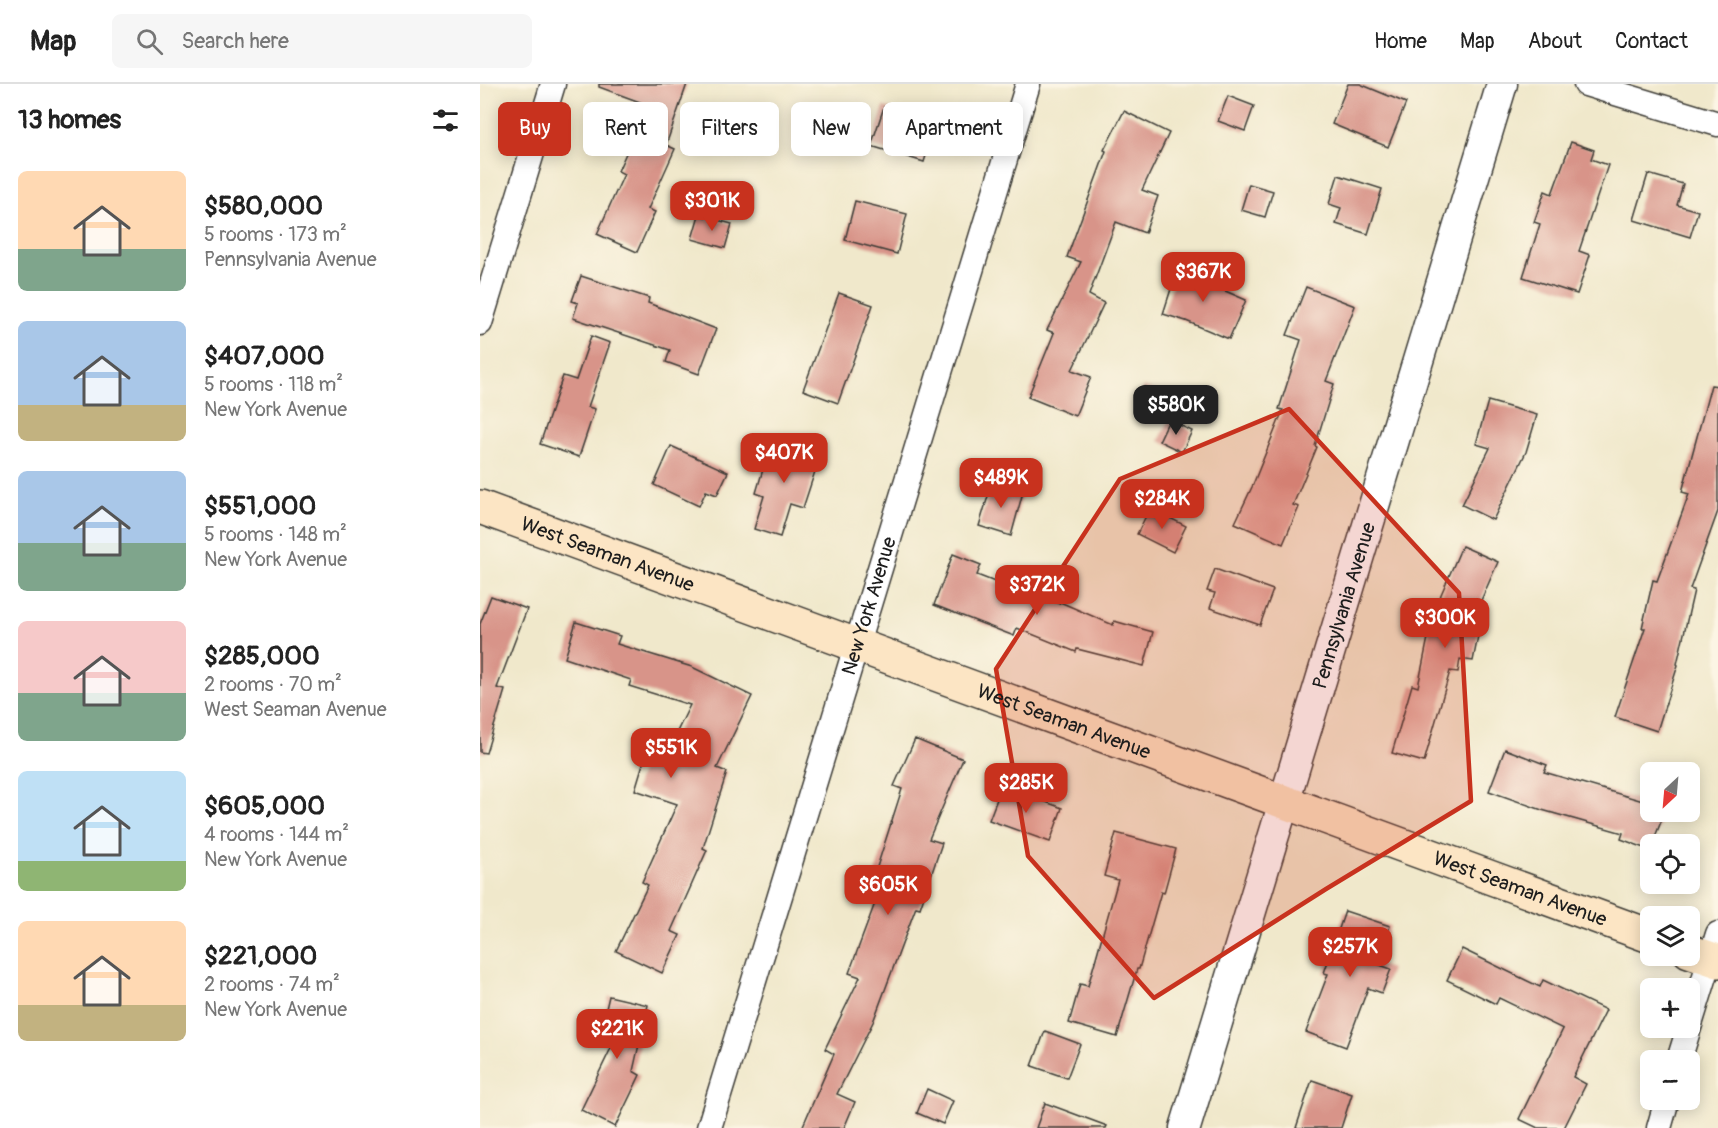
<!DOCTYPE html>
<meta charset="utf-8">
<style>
body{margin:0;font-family:Pangolin,sans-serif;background:#f6f6f6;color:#222;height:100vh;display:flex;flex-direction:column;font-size:22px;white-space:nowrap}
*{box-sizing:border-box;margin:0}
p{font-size:20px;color:#767676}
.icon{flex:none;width:33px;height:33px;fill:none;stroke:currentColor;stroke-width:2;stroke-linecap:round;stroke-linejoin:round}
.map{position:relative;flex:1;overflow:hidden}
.drawer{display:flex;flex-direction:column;background:#fff;width:480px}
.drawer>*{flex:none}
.top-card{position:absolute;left:18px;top:18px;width:570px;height:54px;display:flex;gap:12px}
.needle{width:39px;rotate:206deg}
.tools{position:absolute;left:1160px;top:678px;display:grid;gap:12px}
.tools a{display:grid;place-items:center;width:60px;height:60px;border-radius:9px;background:#fff;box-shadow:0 3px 15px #0003;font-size:30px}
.price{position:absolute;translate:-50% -51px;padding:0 14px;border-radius:12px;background:#c8321e;color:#fff;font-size:20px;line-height:39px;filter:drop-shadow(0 2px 3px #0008)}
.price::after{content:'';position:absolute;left:50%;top:36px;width:18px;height:14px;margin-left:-9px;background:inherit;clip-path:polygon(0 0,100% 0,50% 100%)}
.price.active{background:#222;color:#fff}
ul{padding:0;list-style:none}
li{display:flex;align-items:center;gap:18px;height:150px;padding:0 18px}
li span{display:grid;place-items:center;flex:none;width:168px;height:120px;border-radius:9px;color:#555}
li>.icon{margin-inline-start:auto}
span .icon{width:72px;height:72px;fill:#fffc;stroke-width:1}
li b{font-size:26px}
h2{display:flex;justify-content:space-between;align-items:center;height:72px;padding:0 18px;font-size:26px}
.pill{padding:0 21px;border-radius:9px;background:#fff;box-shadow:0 3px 15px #0003;font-size:21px;line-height:54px}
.pill.active{background:#c8321e;color:#fff}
header{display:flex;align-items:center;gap:36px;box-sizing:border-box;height:84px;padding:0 30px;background:#fff;border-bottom:2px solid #e0e0e0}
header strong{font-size:28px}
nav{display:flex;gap:33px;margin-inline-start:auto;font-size:21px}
.search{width:420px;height:54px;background:#f6f6f6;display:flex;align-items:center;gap:15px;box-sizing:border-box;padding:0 21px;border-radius:9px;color:#767676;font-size:22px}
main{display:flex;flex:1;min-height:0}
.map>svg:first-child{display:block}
.building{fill:#d89489}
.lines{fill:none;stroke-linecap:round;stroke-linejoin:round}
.minor-casing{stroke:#3c3b36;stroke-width:27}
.tertiary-casing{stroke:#3c3b36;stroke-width:33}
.secondary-casing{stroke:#3c3b36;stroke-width:36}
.minor{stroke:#fff;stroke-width:24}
.tertiary{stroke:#fff;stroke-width:30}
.secondary{stroke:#fce5c4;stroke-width:33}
.marked{fill:#c8321e;fill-opacity:0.2;stroke:#c8321e;stroke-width:4.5;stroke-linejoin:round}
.labels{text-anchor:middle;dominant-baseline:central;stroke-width:6;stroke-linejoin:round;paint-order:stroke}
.street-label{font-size:20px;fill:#1c1c1c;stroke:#fcf5e5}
</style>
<header>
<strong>Map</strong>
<div class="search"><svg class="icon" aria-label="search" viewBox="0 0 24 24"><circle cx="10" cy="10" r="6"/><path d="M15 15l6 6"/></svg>Search here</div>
<nav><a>Home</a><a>Map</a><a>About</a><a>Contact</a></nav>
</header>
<main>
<section class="drawer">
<h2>13 homes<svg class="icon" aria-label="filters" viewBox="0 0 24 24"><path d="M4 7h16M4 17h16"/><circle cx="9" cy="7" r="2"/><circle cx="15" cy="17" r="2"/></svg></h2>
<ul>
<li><span style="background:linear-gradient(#ffd9b3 65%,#7fa58c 0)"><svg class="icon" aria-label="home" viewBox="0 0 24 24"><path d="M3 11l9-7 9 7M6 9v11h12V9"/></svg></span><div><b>$580,000</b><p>5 rooms · 173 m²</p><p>Pennsylvania Avenue</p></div></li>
<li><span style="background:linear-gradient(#a9c7e8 70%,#c2b280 0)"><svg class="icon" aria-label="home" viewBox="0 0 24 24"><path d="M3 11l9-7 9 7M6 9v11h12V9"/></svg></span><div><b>$407,000</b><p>5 rooms · 118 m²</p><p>New York Avenue</p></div></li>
<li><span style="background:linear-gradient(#a9c7e8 60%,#7fa58c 0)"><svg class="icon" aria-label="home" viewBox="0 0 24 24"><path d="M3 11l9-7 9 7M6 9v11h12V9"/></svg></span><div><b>$551,000</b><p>5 rooms · 148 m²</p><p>New York Avenue</p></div></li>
<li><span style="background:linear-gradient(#f6c9c9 60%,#7fa58c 0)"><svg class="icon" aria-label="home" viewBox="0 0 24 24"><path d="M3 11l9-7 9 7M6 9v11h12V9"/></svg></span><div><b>$285,000</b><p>2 rooms · 70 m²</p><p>West Seaman Avenue</p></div></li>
<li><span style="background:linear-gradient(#bfe0f5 75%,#8fb573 0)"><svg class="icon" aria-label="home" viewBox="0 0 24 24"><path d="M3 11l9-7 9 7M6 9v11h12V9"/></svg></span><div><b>$605,000</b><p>4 rooms · 144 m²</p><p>New York Avenue</p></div></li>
<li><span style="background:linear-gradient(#ffd9b3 70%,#c2b280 0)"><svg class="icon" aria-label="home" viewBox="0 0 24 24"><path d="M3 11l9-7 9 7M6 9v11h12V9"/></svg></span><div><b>$221,000</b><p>2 rooms · 74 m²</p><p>New York Avenue</p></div></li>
</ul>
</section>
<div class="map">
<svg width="1238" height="1044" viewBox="0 0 1238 1044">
<rect width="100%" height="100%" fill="#fcf5e5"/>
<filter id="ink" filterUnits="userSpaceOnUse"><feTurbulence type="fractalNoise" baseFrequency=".0167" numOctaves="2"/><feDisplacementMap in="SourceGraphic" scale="12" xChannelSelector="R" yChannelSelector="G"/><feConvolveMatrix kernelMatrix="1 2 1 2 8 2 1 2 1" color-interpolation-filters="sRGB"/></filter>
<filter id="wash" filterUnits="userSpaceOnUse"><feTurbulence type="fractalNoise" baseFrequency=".008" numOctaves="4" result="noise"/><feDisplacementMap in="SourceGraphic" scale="24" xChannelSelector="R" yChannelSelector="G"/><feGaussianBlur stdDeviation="1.35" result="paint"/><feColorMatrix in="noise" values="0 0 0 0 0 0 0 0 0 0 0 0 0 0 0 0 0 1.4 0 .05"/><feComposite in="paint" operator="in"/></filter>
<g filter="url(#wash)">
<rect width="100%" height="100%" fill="#f0e8cb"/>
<g id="blocks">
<!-- building -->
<g class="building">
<polygon points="119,0 207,0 186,61 195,65 168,125 175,128 157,168 117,150 144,90 138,87 168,21 119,3"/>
<polygon points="868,0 880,0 926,19 908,63 852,40"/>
<polygon points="748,12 774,22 765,47 738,37"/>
<polygon points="404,23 456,39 444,78 391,62"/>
<polygon points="644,27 689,49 662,106 678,112 665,149 636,138 609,211 624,219 592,286 611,293 595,332 548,313 574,249 567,246 601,178 587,173 626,67 624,66"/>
<polygon points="1091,58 1114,66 1111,75 1128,81 1099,167 1110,171 1097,210 1043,193 1060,140 1054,138 1065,107 1072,110"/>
<polygon points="1168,90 1203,100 1197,121 1218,127 1210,153 1154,136"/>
<polygon points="858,91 902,105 888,150 856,140 861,124 849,120"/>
<polygon points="769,100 793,107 785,133 761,126"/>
<polygon points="375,117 427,130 417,170 365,156"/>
<polygon points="219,131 252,140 245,164 212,155"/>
<polygon points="699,180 725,188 722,197 766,216 749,255 706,237 683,230"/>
<polygon points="101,192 169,214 168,219 236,245 219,290 186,278 190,266 93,234 98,219 92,217"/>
<polygon points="826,203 875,222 846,297 854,300 835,362 837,363 813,421 819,423 803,460 755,439 772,403 803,326 799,325 821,256 807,251"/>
<polygon points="359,209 393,221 358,319 323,306"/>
<polygon points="111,252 130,259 108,323 115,325 99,373 60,360 83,292 96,296"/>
<polygon points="1231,301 1238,302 1238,427 1210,505 1214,506 1197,580 1198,581 1177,647 1135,633 1165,544 1162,544 1173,496 1177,497 1209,410 1202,408"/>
<polygon points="664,303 688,310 682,333 657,326"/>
<polygon points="1008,317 1057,331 1046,368 1013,436 982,421 1010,364 996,360"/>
<polygon points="689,336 712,347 702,368 679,357"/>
<polygon points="292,355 341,369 323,424 310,420 300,453 274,445 284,412 276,409"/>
<polygon points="191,362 248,388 237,411 226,407 219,422 174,401"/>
<polygon points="512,399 543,408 531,452 499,442"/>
<polygon points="670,424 706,442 693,468 657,450"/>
<polygon points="982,462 1018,478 995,530 1002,532 993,577 980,575 978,588 970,587 944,678 912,669 932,601 938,603 953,529"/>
<polygon points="473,470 501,481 497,491 567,518 568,515 579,520 580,518 633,541 634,537 673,548 664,582 597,565 596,568 537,544 534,552 454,521"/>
<polygon points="735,485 793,506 780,541 730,524 735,509 727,507"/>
<polygon points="11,512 47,525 17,604 25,606 6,669 0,668 0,540"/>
<polygon points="96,538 140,552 137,560 212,583 272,612 237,684 247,688 223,764 227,766 191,847 200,851 182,889 136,867 168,801 162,798 197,720 155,706 168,663 187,668 210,621 149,602 151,596 85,574"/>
<polygon points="435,655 483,675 449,755 462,759 440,824 436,823 393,938 357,1010 375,1018 364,1044 322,1044 354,970 345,965 380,893 369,889 398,811 389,808 422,705 414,702"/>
<polygon points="1025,665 1067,681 1064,688 1170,719 1170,728 1185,728 1172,760 1170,760 1170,766 1141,755 1143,749 1062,726 1009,707"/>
<polygon points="522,702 582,724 570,758 509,736"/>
<polygon points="636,749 696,765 684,809 681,808 659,885 657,885 637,953 589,939 600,900 608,902 638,796 624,792"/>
<polygon points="865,827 910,842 897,880 911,885 902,909 888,904 866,963 826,948 848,890 844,889"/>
<polygon points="982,865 1060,903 1063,896 1126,926 1093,993 1106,1000 1084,1044 1058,1044 1039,1035 1083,945 1019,914 1016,920 967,896"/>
<polygon points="129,912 168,921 153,987 160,991 135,1043 101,1026 132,962 118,959"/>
<polygon points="565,947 600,960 587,994 552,982"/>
<polygon points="832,996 872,1010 861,1044 816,1044"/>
<polygon points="447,1005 473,1017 463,1040 437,1029"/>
<polygon points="565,1019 627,1042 626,1044 556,1044"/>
</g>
</g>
</g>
<g filter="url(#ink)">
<use href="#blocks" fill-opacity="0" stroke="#3c3b36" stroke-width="1.5"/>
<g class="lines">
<defs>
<g id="minor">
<polyline points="1106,0 1238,40"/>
<polyline points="0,239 73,0"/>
<polyline points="1199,976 1238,850"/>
<path id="s1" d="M229 1044 548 0"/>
<polyline points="1179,1044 1187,1016"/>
</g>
<g id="tertiary">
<path id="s2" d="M705 1044 1022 0"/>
</g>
<g id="secondary">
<path id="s3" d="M0 423 1170 852"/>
<polyline points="1209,867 1238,877"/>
</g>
</defs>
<!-- minor casing -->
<use href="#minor" class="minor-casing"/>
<!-- tertiary casing -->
<use href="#tertiary" class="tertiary-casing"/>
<!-- secondary casing -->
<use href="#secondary" class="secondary-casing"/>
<!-- minor -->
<use href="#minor" class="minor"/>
<!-- tertiary -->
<use href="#tertiary" class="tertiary"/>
<!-- secondary -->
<use href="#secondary" class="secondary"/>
</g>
</g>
<!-- marked area -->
<path class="marked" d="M809 325 979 509 991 717 846 805 674 914 548 772 516 585 640 395Z"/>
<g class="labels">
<!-- street labels -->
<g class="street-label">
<text stroke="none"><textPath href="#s3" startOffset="136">West Seaman Avenue</textPath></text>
<text stroke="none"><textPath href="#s1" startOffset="546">New York Avenue</textPath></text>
<text stroke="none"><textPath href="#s2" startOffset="546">Pennsylvania Avenue</textPath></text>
<text stroke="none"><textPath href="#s3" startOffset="622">West Seaman Avenue</textPath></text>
<text stroke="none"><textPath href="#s3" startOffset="1108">West Seaman Avenue</textPath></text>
</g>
</g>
</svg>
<div class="tools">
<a><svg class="needle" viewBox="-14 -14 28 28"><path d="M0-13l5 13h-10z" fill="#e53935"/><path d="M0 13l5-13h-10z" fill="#767676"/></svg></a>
<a><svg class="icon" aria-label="locate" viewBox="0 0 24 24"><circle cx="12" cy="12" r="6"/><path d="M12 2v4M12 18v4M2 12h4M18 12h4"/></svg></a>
<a><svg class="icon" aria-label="layers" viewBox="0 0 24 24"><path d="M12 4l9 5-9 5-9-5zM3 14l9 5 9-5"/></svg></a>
<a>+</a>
<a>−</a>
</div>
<b class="price" style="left:232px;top:148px">$301K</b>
<b class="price" style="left:723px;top:219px">$367K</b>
<b class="price active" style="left:696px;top:352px">$580K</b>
<b class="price" style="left:304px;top:400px">$407K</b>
<b class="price" style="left:521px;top:425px">$489K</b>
<b class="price" style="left:682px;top:446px">$284K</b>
<b class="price" style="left:557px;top:532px">$372K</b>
<b class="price" style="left:965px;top:565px">$300K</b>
<b class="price" style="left:191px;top:695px">$551K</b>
<b class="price" style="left:546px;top:730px">$285K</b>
<b class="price" style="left:408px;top:832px">$605K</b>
<b class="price" style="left:870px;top:894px">$257K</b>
<b class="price" style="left:137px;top:976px">$221K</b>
<div class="top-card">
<a class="pill active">Buy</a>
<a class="pill">Rent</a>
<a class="pill">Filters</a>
<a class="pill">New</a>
<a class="pill">Apartment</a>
</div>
</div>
</main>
